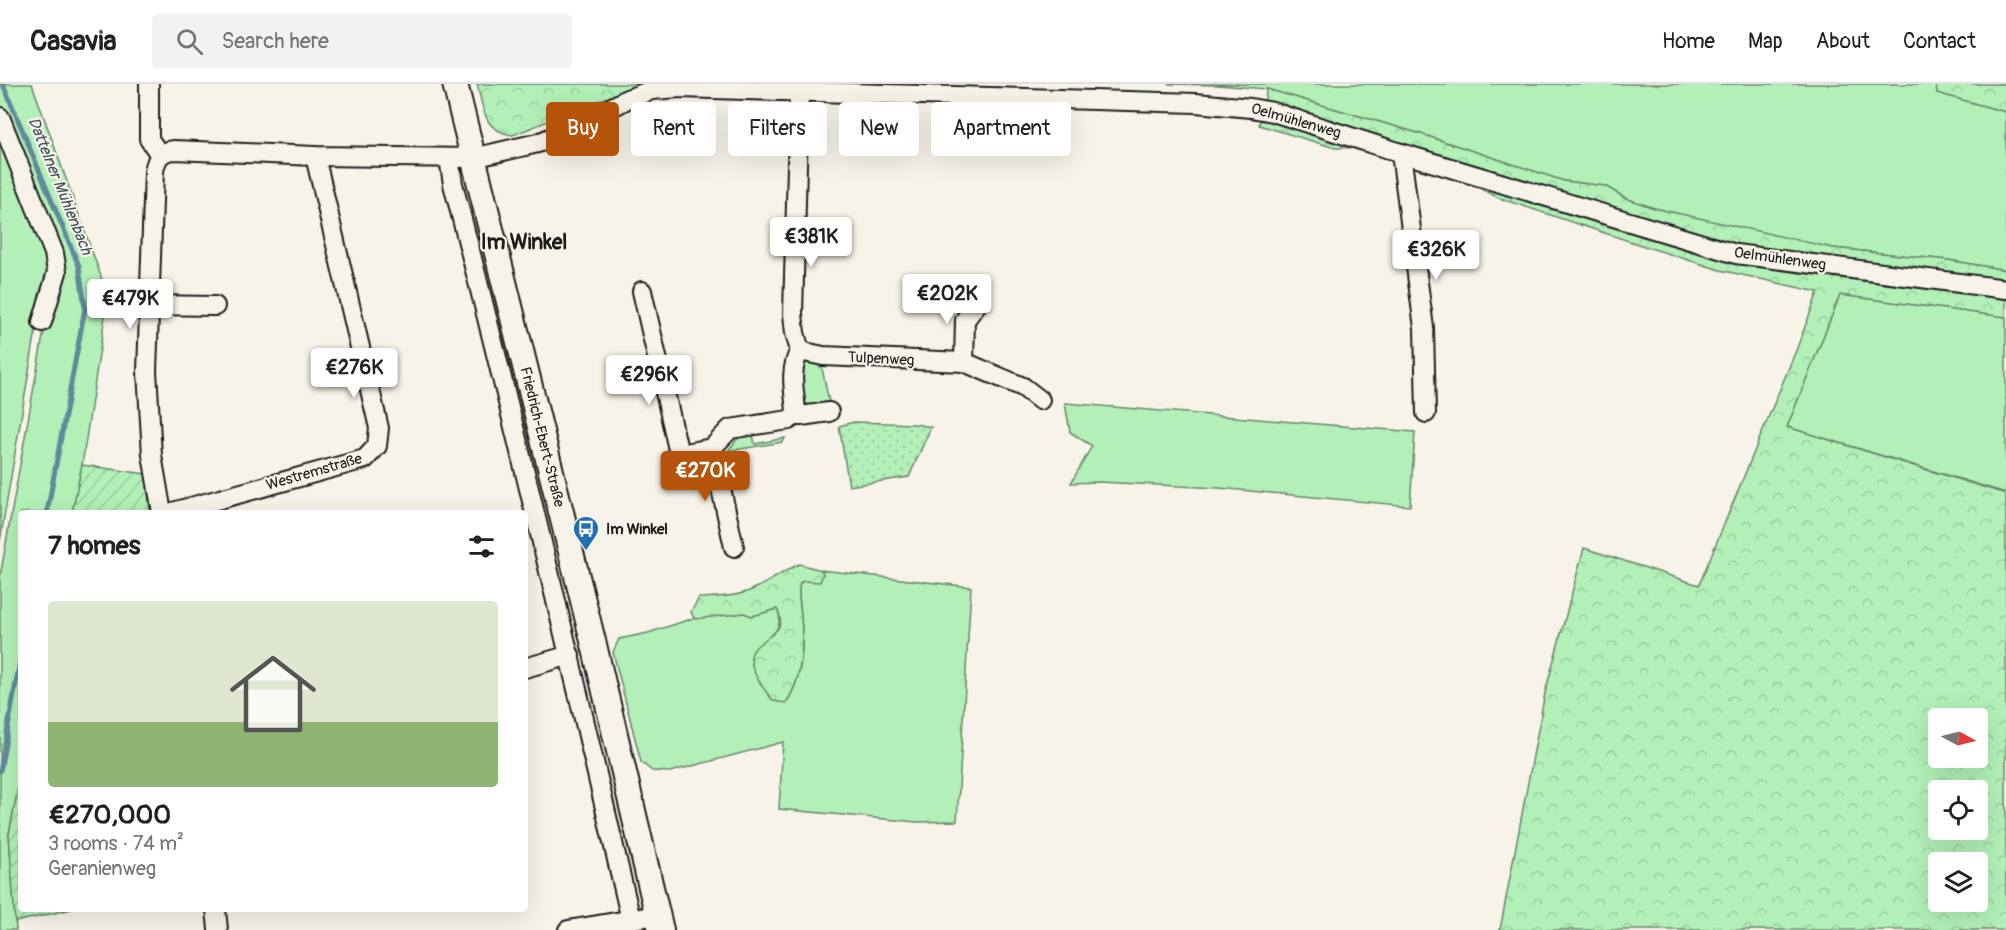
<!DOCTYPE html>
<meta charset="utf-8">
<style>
body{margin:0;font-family:Pangolin,sans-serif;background:#f2f2f2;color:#202124;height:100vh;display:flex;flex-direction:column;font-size:22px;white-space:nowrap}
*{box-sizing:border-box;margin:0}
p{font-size:20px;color:#757577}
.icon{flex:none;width:33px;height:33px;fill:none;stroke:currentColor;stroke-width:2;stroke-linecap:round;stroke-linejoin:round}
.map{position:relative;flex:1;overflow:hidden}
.panel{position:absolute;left:18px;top:426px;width:510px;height:402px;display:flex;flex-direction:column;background:#fff;border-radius:6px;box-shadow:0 6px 24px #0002}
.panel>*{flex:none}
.hud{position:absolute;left:546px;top:18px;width:570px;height:54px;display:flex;gap:12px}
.needle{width:39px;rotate:97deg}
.buttons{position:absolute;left:1928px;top:624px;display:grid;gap:12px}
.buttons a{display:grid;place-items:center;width:60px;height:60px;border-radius:6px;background:#fff;box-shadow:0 6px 24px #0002;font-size:30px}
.price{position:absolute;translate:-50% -51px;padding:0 14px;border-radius:6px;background:#fff;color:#222;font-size:20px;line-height:39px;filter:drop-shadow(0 2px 3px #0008)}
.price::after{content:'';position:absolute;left:50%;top:36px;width:18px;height:14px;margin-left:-9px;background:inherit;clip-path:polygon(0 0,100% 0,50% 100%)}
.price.selected{background:#b45309;color:#fff}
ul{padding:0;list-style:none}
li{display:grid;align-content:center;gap:12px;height:318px;padding:0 30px}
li+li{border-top:2px solid #e0e0e0}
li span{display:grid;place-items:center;height:186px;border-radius:6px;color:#555}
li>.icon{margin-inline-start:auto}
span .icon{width:108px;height:108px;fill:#fffc;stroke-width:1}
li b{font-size:26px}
h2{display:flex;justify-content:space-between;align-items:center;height:72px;padding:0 30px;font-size:26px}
.tag{padding:0 21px;border-radius:6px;background:#fff;box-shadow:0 6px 24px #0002;font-size:21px;line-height:54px}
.tag.selected{background:#b45309;color:#fff}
header{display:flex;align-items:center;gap:36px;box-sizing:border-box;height:84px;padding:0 30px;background:#fff;border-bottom:2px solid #e0e0e0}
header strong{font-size:28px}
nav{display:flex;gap:33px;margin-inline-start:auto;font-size:21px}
.search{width:420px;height:54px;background:#f2f2f2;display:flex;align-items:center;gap:15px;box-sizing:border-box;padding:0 21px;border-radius:6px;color:#757577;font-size:22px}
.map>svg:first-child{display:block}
.grass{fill:#b2f0b7;stroke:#67866a;stroke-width:1.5}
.forest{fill:url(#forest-crowns);stroke:#67866a;stroke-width:1.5;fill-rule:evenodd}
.park{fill:url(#park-dots);stroke:#67866a;stroke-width:1.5}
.garden{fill:url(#garden-furrows);stroke:#67866a;stroke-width:1.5}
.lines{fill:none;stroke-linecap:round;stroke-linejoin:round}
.stream{stroke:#608a9b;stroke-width:5}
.minor-casing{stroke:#1c1c1c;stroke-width:22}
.major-casing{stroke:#1c1c1c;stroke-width:28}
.minor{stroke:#f7f3e8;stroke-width:18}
.major{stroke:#f7f3e8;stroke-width:24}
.labels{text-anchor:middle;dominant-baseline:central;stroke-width:4.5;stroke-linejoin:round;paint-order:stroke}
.street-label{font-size:15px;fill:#1c1c1c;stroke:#f7f3e8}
.poi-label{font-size:15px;font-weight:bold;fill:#1c1c1c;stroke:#f7f3e8;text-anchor:start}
.water-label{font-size:16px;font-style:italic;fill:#3e535b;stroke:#f7f3e8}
.district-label{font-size:21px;font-weight:bold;fill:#1c1c1c;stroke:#f7f3e8}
</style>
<header>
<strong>Casavia</strong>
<div class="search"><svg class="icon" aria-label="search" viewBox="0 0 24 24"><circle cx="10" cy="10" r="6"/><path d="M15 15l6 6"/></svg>Search here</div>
<nav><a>Home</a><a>Map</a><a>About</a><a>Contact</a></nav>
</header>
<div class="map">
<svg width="2006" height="846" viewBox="0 0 2006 846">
<defs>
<pattern id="forest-crowns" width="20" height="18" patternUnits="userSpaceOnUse" patternTransform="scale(1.5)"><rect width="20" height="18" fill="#b2f0b7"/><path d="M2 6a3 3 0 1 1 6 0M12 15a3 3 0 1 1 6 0" fill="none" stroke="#98cd9d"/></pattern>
<pattern id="park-dots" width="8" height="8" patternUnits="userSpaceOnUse" patternTransform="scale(1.5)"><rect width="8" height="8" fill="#b2f0b7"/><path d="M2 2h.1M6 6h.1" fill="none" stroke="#98cd9d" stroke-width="1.8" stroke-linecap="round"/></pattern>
<pattern id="garden-furrows" width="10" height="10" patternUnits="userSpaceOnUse" patternTransform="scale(1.5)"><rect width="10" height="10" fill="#b2f0b7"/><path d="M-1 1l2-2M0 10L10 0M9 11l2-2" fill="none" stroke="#98cd9d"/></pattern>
</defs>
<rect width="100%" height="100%" fill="#f7f3e8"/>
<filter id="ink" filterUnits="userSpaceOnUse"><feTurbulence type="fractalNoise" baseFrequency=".0167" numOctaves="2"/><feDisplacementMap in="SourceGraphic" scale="12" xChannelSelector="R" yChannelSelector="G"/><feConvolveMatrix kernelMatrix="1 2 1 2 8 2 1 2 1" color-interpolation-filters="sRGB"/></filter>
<g filter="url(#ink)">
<!-- grass -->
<g class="grass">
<polygon points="0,0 32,0 108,212 82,381 72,429 21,429 21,690 9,750 16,846 0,846 0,493 58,168 0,24"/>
<polygon points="1168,0 1936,0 1937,9 2006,28 2006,186 1948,176 1833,164 1769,151 1654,124 1625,114 1605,102 1564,97 1421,50 1267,5 1217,1"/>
<polygon points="0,49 54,188 38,234 0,457"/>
<polygon points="1840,211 2006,233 2006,409 1787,343"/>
<path d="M808 278 821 279 829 318 827 321 809 323C801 315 797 292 801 282Z"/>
<polygon points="1065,319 1415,348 1410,422 1219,404 1098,398 1071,399 1092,362 1070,348"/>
<polygon points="752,347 755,360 785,354 783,358 728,367 742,349"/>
<path d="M821 486 971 503 957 737 917 738 779 725 783 658 670 688 652 687 641 678 613 568 619 555 648 549 694 534 744 529 753 532 777 525C788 544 763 560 751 573 755 599 765 605 786 619 809 585 802 540 798 502L803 497 823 490Z"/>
</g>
<!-- forest -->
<g class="forest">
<path d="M477 0H641L513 51C483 47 484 26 477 0Z"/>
<polygon points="1936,0 2006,0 2006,28 1937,9"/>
<path d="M1267 5 1421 50 1564 97 1605 102 1625 114 1654 124 1833 164 1948 176 2006 186V233L1840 211 1787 343 2006 410V846H1500L1545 609 1584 464 1699 501 1797 264 1818 208 1720 186 1644 162 1499 114 1461 95 1370 63 1335 64 1259 41ZM1938 634H1977V674H1938ZM1938 706H1977V746H1938ZM1938 778H1977V818H1938Z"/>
<path d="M799 480 821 486 823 490 820 498 803 497 800 499C797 509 800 521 801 532 803 560 803 594 786 619L773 617C765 606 751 589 751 574 752 553 792 553 777 525L752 532 744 529 696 535 694 534 691 528 699 514C719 513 738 513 756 504 771 497 784 487 799 480Z"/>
</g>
<!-- park -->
<polygon class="park" points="854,338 915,340 931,343 909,393 849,402 839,342"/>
<!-- garden -->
<g class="garden">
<polygon points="82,381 146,390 150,429 72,429"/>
<polygon points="21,690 21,825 72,825 15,838 9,750"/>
</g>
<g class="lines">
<!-- stream -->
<g class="stream">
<polyline points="3,0 79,182 85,224 47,429"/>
<polyline points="0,687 21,572"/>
</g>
<defs>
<g id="minor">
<polyline points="149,0 149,55 160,71"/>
<polyline points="0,33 54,169 57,188 42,238"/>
<polyline points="1401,69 1424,244 1426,329"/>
<path d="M449 74 453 100C516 344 574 590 631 836"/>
<path d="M642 207 679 370 712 364 730 345 789 336 794 332 796 326C794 306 789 285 800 267L795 249 793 230 799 8"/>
<polyline points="149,221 215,222"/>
<polyline points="800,267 823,272 964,278 1023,303 1040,316"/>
<polyline points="964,278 965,236 977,220"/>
<polyline points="794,332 801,332 829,328"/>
<polyline points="712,364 734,463"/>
<path d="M162 429 152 371 147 287 154 88C156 75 160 67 174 66L315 72 473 74 538 59 574 44 627 15 652 6 680 4 1196 19 1251 24 1273 28 1401 69 1736 170 2006 205"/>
<polyline points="169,429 365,375 377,362 379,344 315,72"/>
<polyline points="525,584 570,571"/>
<polyline points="216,825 218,846"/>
<polyline points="568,846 657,831"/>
</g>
<polyline id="major" points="455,0 595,565 661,846"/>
</defs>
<!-- minor casing -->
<use href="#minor" class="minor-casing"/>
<!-- major casing -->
<use href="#major" class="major-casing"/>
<!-- minor -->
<use href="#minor" class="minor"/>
<!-- major -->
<use href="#major" class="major"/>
</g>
</g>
<!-- icons -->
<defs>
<symbol id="bus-pin" viewBox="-11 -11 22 30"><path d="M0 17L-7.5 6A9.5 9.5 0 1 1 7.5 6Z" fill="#1f6fb2" stroke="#f7f3e8"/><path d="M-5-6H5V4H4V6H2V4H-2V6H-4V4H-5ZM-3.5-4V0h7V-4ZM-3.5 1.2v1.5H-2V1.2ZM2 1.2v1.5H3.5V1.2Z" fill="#fff"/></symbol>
</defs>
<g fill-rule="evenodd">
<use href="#bus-pin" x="571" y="430" width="30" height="40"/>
</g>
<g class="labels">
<!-- street labels -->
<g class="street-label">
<text transform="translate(1296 37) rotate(16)">Oelmühlenweg</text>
<text transform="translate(1780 175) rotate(8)">Oelmühlenweg</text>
<text transform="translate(881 275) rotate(3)">Tulpenweg</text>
<text transform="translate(542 353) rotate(76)">Friedrich-Ebert-Straße</text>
<text transform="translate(314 388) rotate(-16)">Westremstraße</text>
</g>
<!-- poi labels -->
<g class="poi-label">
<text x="606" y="445">Im Winkel</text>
</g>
<!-- water labels -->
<g class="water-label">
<text transform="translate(60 102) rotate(68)">Dattelner Mühlenbach</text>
</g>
<!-- district labels -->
<g class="district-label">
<text x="524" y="158">Im Winkel</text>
</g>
</g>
</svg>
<div class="buttons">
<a><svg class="needle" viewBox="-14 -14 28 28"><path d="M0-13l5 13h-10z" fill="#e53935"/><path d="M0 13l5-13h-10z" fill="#757577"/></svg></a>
<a><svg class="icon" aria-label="locate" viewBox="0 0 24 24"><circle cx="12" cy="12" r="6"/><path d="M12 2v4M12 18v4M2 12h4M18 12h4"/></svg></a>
<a><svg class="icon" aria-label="layers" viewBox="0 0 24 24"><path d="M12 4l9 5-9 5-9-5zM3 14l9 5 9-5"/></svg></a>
</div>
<b class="price" style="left:811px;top:184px">€381K</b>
<b class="price" style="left:1436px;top:197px">€326K</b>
<b class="price" style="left:947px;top:241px">€202K</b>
<b class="price" style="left:130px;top:246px">€479K</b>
<b class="price" style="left:354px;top:315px">€276K</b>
<b class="price" style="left:649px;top:322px">€296K</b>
<b class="price selected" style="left:705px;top:418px">€270K</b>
<div class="hud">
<a class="tag selected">Buy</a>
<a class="tag">Rent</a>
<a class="tag">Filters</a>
<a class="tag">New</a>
<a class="tag">Apartment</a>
</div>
<section class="panel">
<h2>7 homes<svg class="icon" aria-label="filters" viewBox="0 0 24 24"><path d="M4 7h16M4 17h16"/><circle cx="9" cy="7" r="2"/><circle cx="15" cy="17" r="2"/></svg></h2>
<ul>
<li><span style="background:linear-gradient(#dfe7d0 65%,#8fb573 0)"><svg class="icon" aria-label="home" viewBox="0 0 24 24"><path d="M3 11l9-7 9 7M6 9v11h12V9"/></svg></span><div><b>€270,000</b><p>3 rooms · 74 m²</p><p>Geranienweg</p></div></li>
</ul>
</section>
</div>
